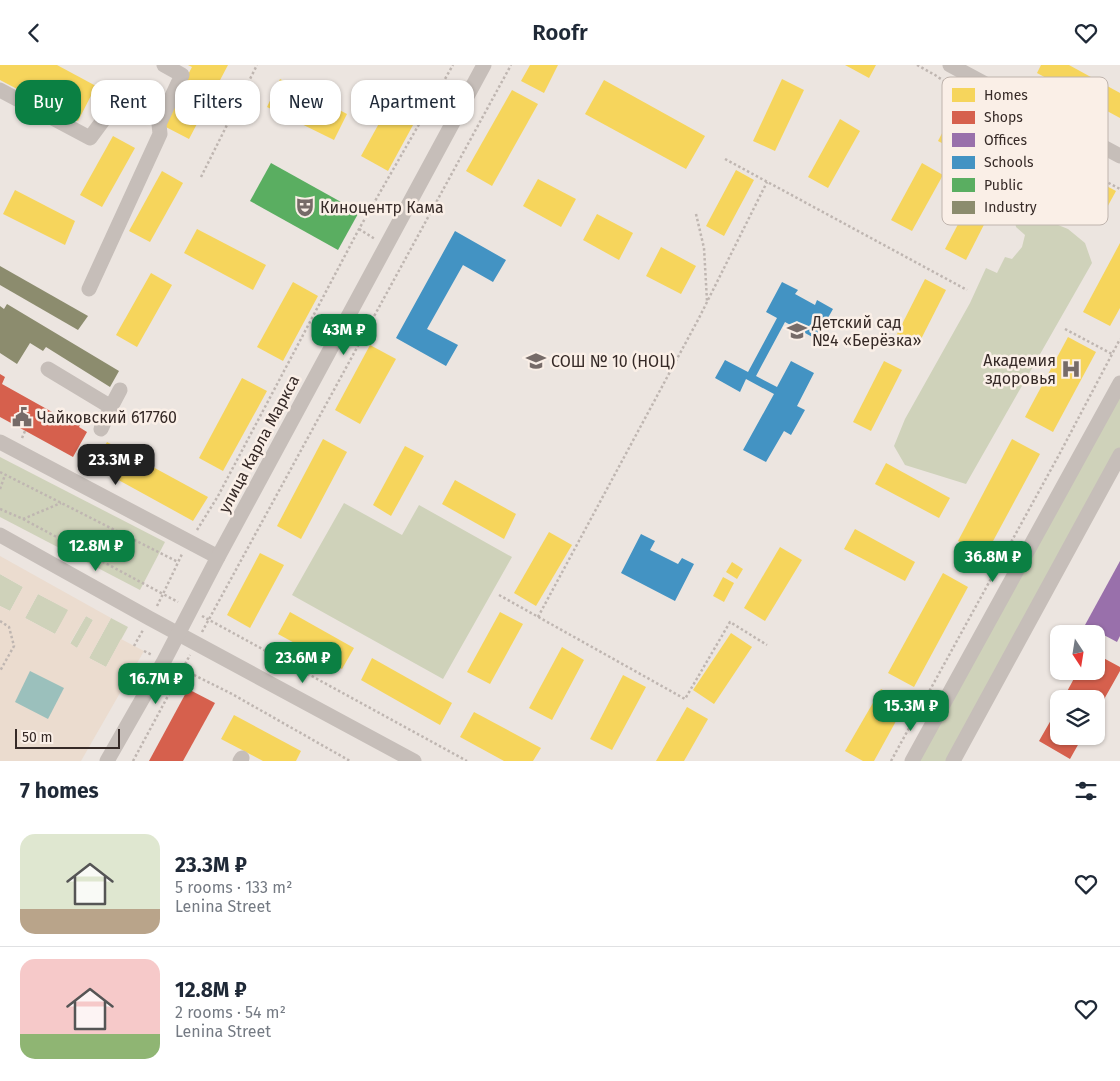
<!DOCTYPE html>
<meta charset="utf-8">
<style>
body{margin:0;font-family:"Fira Sans",sans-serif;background:#f2f2f3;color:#1f2937;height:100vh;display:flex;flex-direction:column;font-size:19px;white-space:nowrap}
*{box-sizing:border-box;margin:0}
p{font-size:16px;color:#747a83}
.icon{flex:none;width:28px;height:28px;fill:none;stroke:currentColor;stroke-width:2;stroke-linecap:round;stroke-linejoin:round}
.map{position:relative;height:696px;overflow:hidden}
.panel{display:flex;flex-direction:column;background:#fff;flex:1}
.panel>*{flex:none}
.top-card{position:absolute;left:15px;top:15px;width:500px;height:45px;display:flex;gap:10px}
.needle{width:32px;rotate:168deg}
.controls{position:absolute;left:1050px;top:560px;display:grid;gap:10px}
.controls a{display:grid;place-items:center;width:55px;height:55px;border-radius:10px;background:#fff;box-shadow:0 1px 4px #0004;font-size:25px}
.scale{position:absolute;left:15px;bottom:12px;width:105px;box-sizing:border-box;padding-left:5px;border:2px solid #362a27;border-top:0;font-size:14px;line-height:18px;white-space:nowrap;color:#362a27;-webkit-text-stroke:4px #faefe7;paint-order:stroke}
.price{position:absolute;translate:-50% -42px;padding:0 11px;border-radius:10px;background:#0b8043;color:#fff;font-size:16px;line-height:32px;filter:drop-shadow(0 1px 2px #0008)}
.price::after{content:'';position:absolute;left:50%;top:30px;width:15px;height:11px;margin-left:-8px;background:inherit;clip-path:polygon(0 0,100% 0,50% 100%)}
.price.current{background:#222;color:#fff}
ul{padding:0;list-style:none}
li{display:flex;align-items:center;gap:15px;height:125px;padding:0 20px}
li+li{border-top:1px solid #e0e1e3}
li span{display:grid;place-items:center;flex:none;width:140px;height:100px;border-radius:15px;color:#555}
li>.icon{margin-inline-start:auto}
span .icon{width:60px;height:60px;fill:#fffc;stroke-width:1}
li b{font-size:21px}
h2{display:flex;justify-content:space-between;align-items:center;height:60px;padding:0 20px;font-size:21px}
.pill{padding:0 18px;border-radius:15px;background:#fff;box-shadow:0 1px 4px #0004;font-size:18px;line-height:45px}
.pill.current{background:#0b8043;color:#fff}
header{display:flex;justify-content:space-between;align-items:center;height:65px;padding:0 20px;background:#fff;font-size:22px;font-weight:600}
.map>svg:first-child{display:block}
.green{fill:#cfd2ba}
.plaza{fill:#ebdccf;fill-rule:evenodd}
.water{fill:#9bc0bc}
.homes{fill:#f6d55c}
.shops{fill:#d6604d}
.offices{fill:#9970ab}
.schools{fill:#4393c3}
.public{fill:#5aae61}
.industry{fill:#8c8c6e}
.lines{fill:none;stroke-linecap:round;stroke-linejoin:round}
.path{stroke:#bfb6b1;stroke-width:2.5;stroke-dasharray:2.5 2.5;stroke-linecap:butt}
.minor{stroke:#c6beb9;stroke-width:15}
.labels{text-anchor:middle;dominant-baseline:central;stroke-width:5;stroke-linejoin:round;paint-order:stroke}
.poi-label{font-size:16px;fill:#362a27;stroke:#faefe7;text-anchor:start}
.street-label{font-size:16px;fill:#362a27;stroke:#faefe7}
.key{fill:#faefe7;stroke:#bfb4ad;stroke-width:1}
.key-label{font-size:14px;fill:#362a27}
</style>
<header><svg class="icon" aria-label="back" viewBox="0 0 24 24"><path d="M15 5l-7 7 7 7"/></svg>Roofr<svg class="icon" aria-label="heart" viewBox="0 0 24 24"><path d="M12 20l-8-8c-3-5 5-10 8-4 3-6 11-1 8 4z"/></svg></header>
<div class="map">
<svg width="1120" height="696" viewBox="0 0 1120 696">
<rect width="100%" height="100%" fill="#ece5e0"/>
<!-- green -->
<g class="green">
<polygon points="1024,142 1041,153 1068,164 1085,178 1092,198 966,419 905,400 894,381 905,354 970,238 986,203 997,208 1005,192 1012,194 1022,182 1025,170 1016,162 1014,150"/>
<polygon points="1120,318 1120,390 953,696 912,696"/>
<polygon points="0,392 165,477 140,525 0,452"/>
<polygon points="344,438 402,470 419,440 512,492 443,614 292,530"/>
<polygon points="0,509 23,522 10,546 0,541"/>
<polygon points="38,529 69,545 55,569 25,553"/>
<polygon points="86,551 93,555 77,583 70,579"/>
<polygon points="111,553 128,562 106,602 89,593"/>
</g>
<!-- plaza -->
<path class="plaza" d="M0 491 111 553 89 593 106 602 121 574 144 586 81 696H0V541L10 546 23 522 0 509ZM38 529 68 545 55 569 25 553ZM86 551 93 555 77 583 70 578Z"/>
<!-- water -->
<polygon class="water" points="30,606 64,623 48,654 15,637"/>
<!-- homes -->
<g class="homes">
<polygon points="0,0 57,0 96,21 78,56 0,15"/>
<polygon points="188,0 228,0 189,74 162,60 192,2"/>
<polygon points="530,0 558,0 544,28 521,16"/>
<polygon points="845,0 876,0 869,13"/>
<polygon points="1041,0 1069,0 1120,28 1120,53 1037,8"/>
<polygon points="280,14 347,49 334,75 267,42"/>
<polygon points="782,14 804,25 775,86 753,76"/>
<polygon points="604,15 705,71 686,104 585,49"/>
<polygon points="398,24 425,38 388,106 361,91"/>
<polygon points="512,25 538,39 492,121 466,106"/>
<polygon points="952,49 1025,89 1011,115 938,76"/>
<polygon points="840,54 860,66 828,123 808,112"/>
<polygon points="113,71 135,83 102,142 80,130"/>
<polygon points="1055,94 1116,126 1104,148 1043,116"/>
<polygon points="922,98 943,110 912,166 891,155"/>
<polygon points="736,105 754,115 724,171 706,161"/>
<polygon points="162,106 183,118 150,177 129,166"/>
<polygon points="538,114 576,134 561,162 523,141"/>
<polygon points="15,125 75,156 65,180 3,149"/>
<polygon points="975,127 995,138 966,195 945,184"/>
<polygon points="597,149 633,168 619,195 583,175"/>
<polygon points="197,164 266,200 253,225 184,188"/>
<polygon points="1120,178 1120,243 1110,261 1083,247"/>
<polygon points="661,182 696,201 681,229 646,211"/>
<polygon points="151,208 172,220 137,282 116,270"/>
<polygon points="925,214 946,225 917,282 896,271"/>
<polygon points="293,217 318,231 283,296 257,282"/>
<polygon points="1068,272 1096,287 1053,367 1025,352"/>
<polygon points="370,280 396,294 360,359 335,345"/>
<polygon points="884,296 902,305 871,366 853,357"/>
<polygon points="242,313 267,326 223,406 199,393"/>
<polygon points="323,374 347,387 301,474 277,461"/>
<polygon points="1012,374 1040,389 985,491 958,476"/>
<polygon points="107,377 208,432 193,456 93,401"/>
<polygon points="405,381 424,391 391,451 373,440"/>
<polygon points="886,398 950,433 939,453 875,419"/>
<polygon points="455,415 516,449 504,474 442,439"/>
<polygon points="855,464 915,497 905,516 844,484"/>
<polygon points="549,467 572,480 536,541 514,528"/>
<polygon points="780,482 802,495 765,556 744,543"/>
<polygon points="260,488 284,500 250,563 227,550"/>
<polygon points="732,497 743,504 737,514 726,507"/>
<polygon points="943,508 968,522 914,622 888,608"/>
<polygon points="723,512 734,518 724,537 713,531"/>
<polygon points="290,547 354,583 342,604 278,569"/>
<polygon points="500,547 523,559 490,619 467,607"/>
<polygon points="731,568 752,582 714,639 693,625"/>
<polygon points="562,582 584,595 552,655 529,643"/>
<polygon points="372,593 452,638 440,660 361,615"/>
<polygon points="623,610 646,622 612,685 590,674"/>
<polygon points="881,624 906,638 874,696 863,696 845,686"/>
<polygon points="687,642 708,654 684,696 656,696"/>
<polygon points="474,647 541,683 533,696 504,696 460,672"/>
<polygon points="234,650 301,686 296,696 263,696 221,674"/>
</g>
<!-- shops -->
<g class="shops">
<polygon points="0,309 5,312 2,319 70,357 73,351 82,356 79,362 87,367 73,392 0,352"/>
<polygon points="1096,589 1120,602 1120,606 1098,645 1103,647 1096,660 1096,634 1063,634 1078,606 1096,606"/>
<polygon points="188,624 215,638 183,696 149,696"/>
<polygon points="1059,641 1059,671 1083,671 1070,694 1039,676"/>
</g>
<!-- offices -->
<polygon class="offices" points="1120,496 1120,571 1117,577 1085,560"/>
<!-- schools -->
<g class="schools">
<polygon points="455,166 506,195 493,217 463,200 427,264 458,280 446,301 396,273"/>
<polygon points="782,217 798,225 795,229 815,240 817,235 833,244 816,274 785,257 756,311 777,322 791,296 814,308 797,341 805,345 791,370 784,366 766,397 743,385 774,329 746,314 740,327 715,313 725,295 748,307 777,253 766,247"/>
<polygon points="641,469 655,476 650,485 678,499 682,493 694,499 675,536 621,508"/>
</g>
<!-- public -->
<polygon class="public" points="271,98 359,147 338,185 250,136"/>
<!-- industry -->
<g class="industry">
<polygon points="0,201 88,251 78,265 0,220"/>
<polygon points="7,239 119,306 110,322 46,282 43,286 30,278 17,299 0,288 0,241 4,244"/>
</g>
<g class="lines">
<!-- path -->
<g class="path">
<polyline points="917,0 935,10 1043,83 1120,124"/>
<polyline points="725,94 967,225"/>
<polyline points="201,112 257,0"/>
<polyline points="696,149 704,183 707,236"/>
<polyline points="359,164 375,174"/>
<polyline points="1065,264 1112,289"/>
<polyline points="22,373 25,366"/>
<polyline points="0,407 178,497"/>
<polyline points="0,424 5,410"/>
<polyline points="0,444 23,454 163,529 182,489"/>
<polyline points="23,454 61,438"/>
<polyline points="197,465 218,431 359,164 453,0"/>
<polyline points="499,530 685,634 730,557 767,580"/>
<polyline points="157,541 163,529 178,537"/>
<polyline points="202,551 467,696"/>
<polyline points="538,552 699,253 767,117"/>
<polyline points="0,556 9,562 14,581 0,606"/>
<polyline points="202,567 511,0"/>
<polyline points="134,581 143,565"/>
<polyline points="144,586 152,590"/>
<polyline points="176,601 232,629 350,696"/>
<polyline points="133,696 190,590"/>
<polyline points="891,696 1060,388 1120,274"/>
</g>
<!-- minor -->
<g class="minor">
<polyline points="950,0 1120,91"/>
<polyline points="0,25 90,73 107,50"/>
<polyline points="89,224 160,69 159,59 182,10 164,0"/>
<polyline points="48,304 111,342 101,364"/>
<polyline points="111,342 120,325"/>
<polyline points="0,377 218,492"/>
<polyline points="0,470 149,553 414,696"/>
<polyline points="107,696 164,596 218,492 484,0"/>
<polyline points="240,696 242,693"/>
<polyline points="912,696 1120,318"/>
<polyline points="953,696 1120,390"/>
</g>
</g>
<!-- icons -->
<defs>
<symbol id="theatre-bare" viewBox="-9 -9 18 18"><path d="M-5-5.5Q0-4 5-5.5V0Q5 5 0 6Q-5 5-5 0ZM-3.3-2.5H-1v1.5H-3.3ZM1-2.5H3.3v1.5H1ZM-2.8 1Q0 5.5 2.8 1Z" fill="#766b68" stroke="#faefe7" stroke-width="2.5" paint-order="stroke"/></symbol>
<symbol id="school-bare" viewBox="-9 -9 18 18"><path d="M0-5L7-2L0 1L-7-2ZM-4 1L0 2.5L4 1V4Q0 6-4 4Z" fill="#766b68" stroke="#faefe7" stroke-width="2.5" paint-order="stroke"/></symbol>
<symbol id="hospital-bare" viewBox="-9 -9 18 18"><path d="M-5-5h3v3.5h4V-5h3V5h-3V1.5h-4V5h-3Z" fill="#766b68" stroke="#faefe7" stroke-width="2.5" paint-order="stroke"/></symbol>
<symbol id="civic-bare" viewBox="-9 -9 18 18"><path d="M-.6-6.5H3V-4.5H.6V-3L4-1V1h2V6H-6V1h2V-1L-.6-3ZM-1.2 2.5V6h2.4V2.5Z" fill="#766b68" stroke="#faefe7" stroke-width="2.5" paint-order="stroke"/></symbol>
</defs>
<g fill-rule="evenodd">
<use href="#theatre-bare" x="291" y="128" width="28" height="28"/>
<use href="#school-bare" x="783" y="252" width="28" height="28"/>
<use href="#school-bare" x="522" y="282" width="28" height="28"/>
<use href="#hospital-bare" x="1057" y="290" width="28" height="28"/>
<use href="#civic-bare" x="8" y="338" width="28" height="28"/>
</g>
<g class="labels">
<!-- poi labels -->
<g class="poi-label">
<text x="320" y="142">Киноцентр Кама</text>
<text x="812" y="257">Детский сад<tspan x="812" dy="18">№4 «Берёзка»</tspan></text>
<text x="1056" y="295" text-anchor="end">Академия<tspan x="1056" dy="18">здоровья</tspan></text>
<text x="551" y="296">СОШ № 10 (НОЦ)</text>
<text x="37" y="352">Чайковский 617760</text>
</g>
<!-- street labels -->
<g class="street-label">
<text transform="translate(259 379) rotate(-62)">улица Карла Маркса</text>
</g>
</g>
<!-- legend -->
<rect x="942" y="12" width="166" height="148" rx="8" class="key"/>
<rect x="952" y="23" width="23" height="14" fill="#f6d55c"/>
<rect x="952" y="46" width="23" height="13" fill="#d6604d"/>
<rect x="952" y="68" width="23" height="14" fill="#9970ab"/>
<rect x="952" y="91" width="23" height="13" fill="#4393c3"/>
<rect x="952" y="113" width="23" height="14" fill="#5aae61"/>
<rect x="952" y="136" width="23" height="13" fill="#8c8c6e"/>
<g class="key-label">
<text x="984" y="35">Homes</text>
<text x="984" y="57">Shops</text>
<text x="984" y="80">Offices</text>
<text x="984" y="102">Schools</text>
<text x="984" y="125">Public</text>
<text x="984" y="147">Industry</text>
</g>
</svg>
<div class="controls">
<a><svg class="needle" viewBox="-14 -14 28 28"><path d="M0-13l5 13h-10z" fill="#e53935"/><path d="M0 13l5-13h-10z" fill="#747a83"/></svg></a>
<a><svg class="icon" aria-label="layers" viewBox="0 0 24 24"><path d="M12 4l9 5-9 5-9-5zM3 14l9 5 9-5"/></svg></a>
</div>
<div class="scale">50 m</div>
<b class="price" style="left:344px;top:291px">43M ₽</b>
<b class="price current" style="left:116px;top:421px">23.3M ₽</b>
<b class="price" style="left:96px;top:507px">12.8M ₽</b>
<b class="price" style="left:993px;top:518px">36.8M ₽</b>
<b class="price" style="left:303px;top:619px">23.6M ₽</b>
<b class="price" style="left:156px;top:640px">16.7M ₽</b>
<b class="price" style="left:911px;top:667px">15.3M ₽</b>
<div class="top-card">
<a class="pill current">Buy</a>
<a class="pill">Rent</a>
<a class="pill">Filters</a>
<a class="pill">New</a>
<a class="pill">Apartment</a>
</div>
</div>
<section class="panel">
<h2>7 homes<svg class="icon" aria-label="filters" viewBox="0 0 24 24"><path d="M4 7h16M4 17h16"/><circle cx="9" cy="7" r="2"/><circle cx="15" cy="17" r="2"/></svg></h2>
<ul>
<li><span style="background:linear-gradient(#dfe7d0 75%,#b9a48a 0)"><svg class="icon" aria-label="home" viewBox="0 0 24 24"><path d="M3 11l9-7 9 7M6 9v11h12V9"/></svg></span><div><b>23.3M ₽</b><p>5 rooms · 133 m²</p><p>Lenina Street</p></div><svg class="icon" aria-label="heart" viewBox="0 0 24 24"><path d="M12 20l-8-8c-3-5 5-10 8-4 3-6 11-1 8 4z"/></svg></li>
<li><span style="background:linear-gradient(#f6c9c9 75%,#8fb573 0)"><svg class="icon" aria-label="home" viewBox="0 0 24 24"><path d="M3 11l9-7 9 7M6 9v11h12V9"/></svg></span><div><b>12.8M ₽</b><p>2 rooms · 54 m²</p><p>Lenina Street</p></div><svg class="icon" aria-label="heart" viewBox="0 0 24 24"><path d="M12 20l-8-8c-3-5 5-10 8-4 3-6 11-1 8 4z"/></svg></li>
</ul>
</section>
